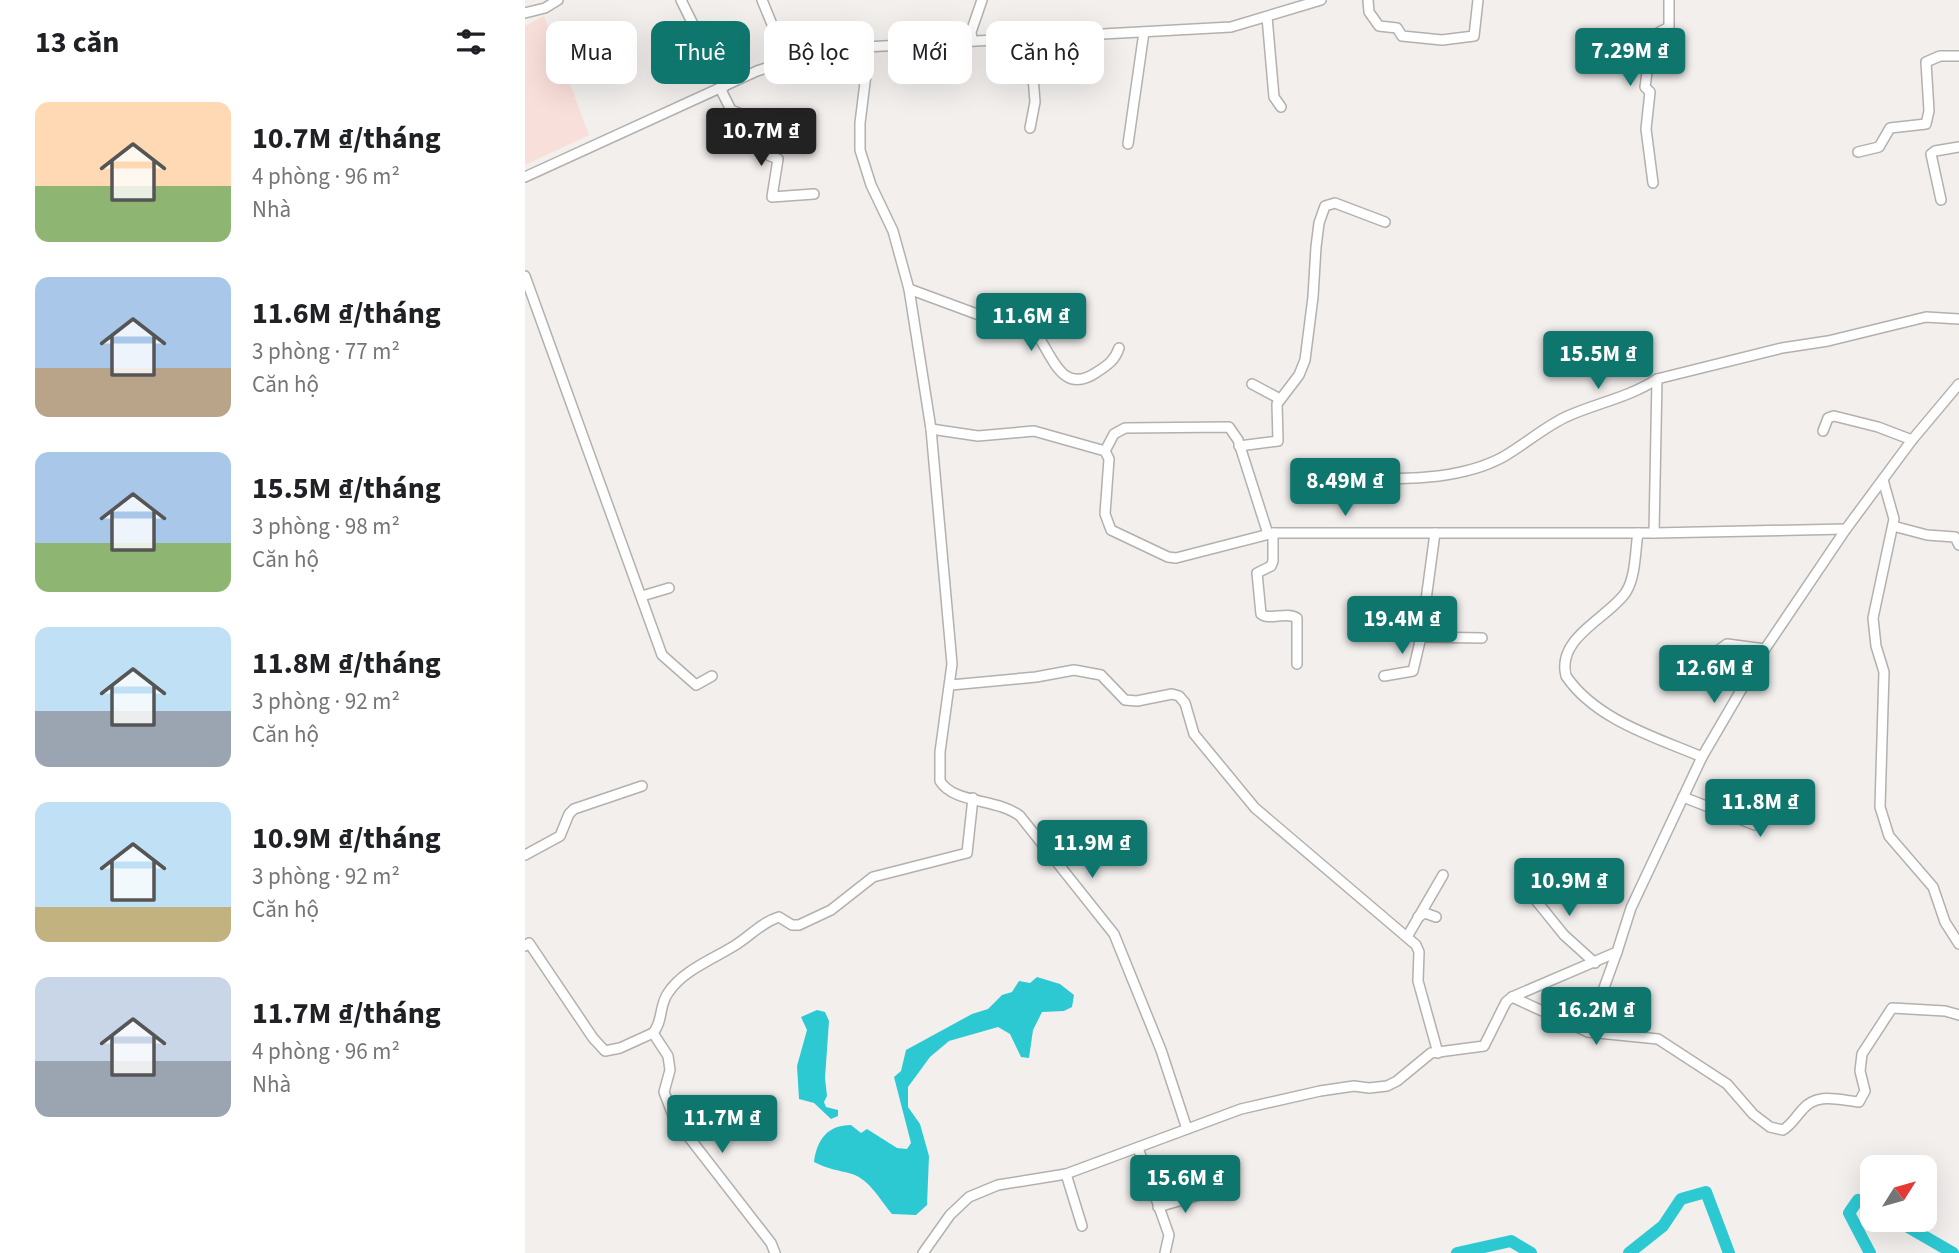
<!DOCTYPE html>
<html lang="vi">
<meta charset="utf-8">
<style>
body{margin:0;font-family:"Source Sans 3",sans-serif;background:#f6f6f6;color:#202124;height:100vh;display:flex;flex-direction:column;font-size:26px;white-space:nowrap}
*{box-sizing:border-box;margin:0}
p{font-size:23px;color:#757577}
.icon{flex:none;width:38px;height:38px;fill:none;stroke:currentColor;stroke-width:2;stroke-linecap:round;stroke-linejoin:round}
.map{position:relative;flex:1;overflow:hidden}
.side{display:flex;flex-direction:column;background:#fff;width:525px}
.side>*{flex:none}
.guide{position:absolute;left:21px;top:21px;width:665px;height:63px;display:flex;gap:14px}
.needle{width:46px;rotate:53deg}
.fabs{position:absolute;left:1335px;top:1155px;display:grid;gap:14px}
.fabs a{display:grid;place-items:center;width:77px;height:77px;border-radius:14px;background:#fff;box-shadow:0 7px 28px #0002;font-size:35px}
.price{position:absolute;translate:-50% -60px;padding:0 16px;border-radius:7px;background:#0f766e;color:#fff;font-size:23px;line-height:46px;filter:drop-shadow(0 2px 4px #0008)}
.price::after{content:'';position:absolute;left:50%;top:42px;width:21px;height:16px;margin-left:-10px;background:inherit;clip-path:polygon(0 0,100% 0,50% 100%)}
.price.selected{background:#222;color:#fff}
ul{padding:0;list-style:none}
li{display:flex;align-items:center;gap:21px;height:175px;padding:0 35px}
li span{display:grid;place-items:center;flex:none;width:196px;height:140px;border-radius:14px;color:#555}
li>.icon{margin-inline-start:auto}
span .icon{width:84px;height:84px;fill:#fffc;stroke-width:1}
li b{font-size:30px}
h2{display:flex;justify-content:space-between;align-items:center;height:84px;padding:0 35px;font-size:30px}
.tag{padding:0 24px;border-radius:14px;background:#fff;box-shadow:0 7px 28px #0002;font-size:24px;line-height:63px}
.tag.selected{background:#0f766e;color:#fff}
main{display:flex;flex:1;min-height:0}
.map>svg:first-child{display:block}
.education{fill:#f9dfd9}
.water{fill:#2dc9d3}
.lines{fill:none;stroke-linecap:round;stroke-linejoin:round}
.river{stroke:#2dc9d3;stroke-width:12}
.minor-casing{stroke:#b3b0ae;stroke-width:12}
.minor{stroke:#fff;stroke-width:9}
</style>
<main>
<section class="side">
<h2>13 căn<svg class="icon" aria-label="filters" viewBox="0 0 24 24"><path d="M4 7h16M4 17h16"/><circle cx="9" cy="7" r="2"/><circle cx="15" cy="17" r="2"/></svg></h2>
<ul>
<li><span style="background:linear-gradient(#ffd9b3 60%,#8fb573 0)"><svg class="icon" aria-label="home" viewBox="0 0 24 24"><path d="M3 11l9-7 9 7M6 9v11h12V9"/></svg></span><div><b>10.7M ₫/tháng</b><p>4 phòng · 96 m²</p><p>Nhà</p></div></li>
<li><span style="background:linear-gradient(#a9c7e8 65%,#b9a48a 0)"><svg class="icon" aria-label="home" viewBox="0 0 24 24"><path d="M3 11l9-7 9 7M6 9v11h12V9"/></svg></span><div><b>11.6M ₫/tháng</b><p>3 phòng · 77 m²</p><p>Căn hộ</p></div></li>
<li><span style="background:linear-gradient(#a9c7e8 65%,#8fb573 0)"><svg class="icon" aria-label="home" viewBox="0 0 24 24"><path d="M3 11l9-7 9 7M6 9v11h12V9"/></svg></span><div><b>15.5M ₫/tháng</b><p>3 phòng · 98 m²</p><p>Căn hộ</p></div></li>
<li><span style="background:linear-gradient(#bfe0f5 60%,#9aa5b1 0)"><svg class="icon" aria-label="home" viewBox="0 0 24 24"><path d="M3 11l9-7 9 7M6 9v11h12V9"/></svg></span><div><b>11.8M ₫/tháng</b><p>3 phòng · 92 m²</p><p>Căn hộ</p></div></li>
<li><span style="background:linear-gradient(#bfe0f5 75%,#c2b280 0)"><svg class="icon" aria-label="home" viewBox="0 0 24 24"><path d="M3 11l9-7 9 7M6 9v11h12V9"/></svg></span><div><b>10.9M ₫/tháng</b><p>3 phòng · 92 m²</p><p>Căn hộ</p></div></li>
<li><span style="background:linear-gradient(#c9d6e8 60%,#9aa5b1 0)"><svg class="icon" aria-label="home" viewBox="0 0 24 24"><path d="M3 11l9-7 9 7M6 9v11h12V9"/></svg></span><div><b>11.7M ₫/tháng</b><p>4 phòng · 96 m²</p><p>Nhà</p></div></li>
</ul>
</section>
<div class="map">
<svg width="1434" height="1253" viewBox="0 0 1434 1253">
<rect width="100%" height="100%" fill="#f2efed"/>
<!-- education -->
<polygon class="education" points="19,16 64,135 0,165 0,26"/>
<!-- water -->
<g class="water">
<path d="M512 977 535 984 549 995 547 1007 539 1011 517 1012 508 1030 504 1058 496 1057 485 1034 473 1027 424 1041 405 1057 383 1087V1107L395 1124 404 1156 402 1205 391 1215 367 1214C355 1200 345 1180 327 1174 313 1170 302 1169 289 1162 292 1139 303 1125 326 1125L336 1133 342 1129 372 1148 382 1149 386 1143 369 1077 376 1071 381 1050 447 1014 463 1009 477 995 487 992 494 981 505 983Z"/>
<polygon points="292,1010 300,1012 304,1021 300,1078 302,1096 299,1102 301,1107 313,1110 313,1116 306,1119 289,1103 274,1099 272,1066 282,1030 276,1017"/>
</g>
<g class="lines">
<!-- river -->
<g class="river">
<polyline points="1371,1220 1428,1253"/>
<polyline points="932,1253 986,1241 1006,1253"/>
<polyline points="1104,1253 1138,1226 1156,1199 1181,1192 1204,1253"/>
<polyline points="1345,1253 1324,1213 1333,1200 1348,1207"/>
</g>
<defs>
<g id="minor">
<polyline points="156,0 199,87"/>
<polyline points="237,0 262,61"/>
<polyline points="843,0 844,12 854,26 872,28 877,36 917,40 949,36 953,0"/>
<polyline points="0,13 20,8 33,0"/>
<polyline points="742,17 749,97 756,107"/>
<polyline points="505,38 510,102 505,128"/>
<polyline points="447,39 446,32 457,0"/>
<path d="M340 47 343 58 335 123V150L346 185 368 231 384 289 406 429 427 664 415 752V781C429 804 472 798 495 816L589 934 636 1050 662 1129"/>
<polyline points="195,88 206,110 229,119 245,156 253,159 247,197 289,194"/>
<polyline points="603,144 619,32"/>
<polyline points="1333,152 1354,147 1365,128 1401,124 1404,111 1401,62 1415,56 1434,56"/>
<polyline points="0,177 232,71 262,61 340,47 706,27 796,0"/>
<polyline points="1128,183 1121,129 1125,92 1120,87 1127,36 1144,27 1144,0"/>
<polyline points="1416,200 1406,154 1410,151 1434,147"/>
<polyline points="0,276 137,655 171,685 187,676"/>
<path d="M384 289 476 323 505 326C526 346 533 399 572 372 583 365 590 360 594 348"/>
<polyline points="1132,379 1257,348 1303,341 1401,317 1434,319"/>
<polyline points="727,384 755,399"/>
<polyline points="406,429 453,436 509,431 580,451 584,459 580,514 586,530 643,557 651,558 748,533 1129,533 1321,529"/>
<polyline points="1298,431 1303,418 1309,416 1353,427 1387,440"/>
<polyline points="714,446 753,441 752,404 774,375 780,360 788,297 791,247 794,223 800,206 810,203 860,222"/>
<polyline points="580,451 589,434 600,428 704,427 713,440 743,534"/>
<path d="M846 477C887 481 941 477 978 457 999 445 1022 425 1043 416 1072 403 1105 397 1132 379L1129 533"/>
<polyline points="1358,480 1369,519 1348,618 1351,646 1359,672 1355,807 1364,836 1408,887 1420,922 1434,944"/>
<polyline points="1368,526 1402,535 1430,537 1434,545"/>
<path d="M748 533V561L746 566 732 573 736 614C745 621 761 611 772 618V664"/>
<polyline points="910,533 896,637 957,638"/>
<path d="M1113 533C1110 551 1111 576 1101 592 1085 617 1031 637 1041 676 1071 720 1130 737 1177 757"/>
<polyline points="117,596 144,588"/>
<polyline points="1177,662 1202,644 1240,649"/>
<polyline points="859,676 888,671 896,637"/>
<polyline points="426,685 511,677 549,670 576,675 600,700 612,701 647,694 654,696 660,703 669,734 730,808 891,945 894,952 893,981 913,1053"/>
<polyline points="1158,797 1230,825 1236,820 1247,799"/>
<polyline points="0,855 35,836 44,814 49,809 117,786"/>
<polyline points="1001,888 1039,935 1070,963"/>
<polyline points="893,917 900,913 911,917"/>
<polyline points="882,937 918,875"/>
<polyline points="0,946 4,943 68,1038 80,1051 95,1048 128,1033 143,1056 145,1070 139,1092 149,1118 246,1243 250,1253"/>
<path d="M987 997 1063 1032 1133 1039 1202 1084 1228 1114 1245 1127 1258 1130C1266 1125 1270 1118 1277 1110 1292 1092 1313 1100 1334 1102L1340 1091 1335 1071 1337 1054 1367 1008 1420 1011 1434 1015"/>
<polyline points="1063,1032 1092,952"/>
<path d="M128 1033C138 1022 134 1005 143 993 157 971 188 959 209 946 224 937 237 922 254 917L267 925H274L306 910 348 877 442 853 448 798"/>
<polyline points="613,1148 644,1235 640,1253"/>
<polyline points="541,1174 557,1226"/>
<polyline points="633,1207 678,1194"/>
<polyline points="398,1253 425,1215 444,1197 473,1185 541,1174 716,1109 795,1091 829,1086 844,1088 862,1086 872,1081 906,1053 959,1046 981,1002 987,997 1092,952 1106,908 1177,757 1240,649 1321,529 1387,440 1434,384"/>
</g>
</defs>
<!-- minor casing -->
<use href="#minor" class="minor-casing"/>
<!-- minor -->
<use href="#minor" class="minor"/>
</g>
</svg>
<div class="fabs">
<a><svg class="needle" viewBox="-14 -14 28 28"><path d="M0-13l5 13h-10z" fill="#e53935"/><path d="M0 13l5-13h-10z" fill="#757577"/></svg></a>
</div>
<b class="price" style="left:1105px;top:88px">7.29M ₫</b>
<b class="price selected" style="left:236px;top:168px">10.7M ₫</b>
<b class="price" style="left:506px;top:353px">11.6M ₫</b>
<b class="price" style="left:1073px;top:391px">15.5M ₫</b>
<b class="price" style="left:820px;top:518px">8.49M ₫</b>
<b class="price" style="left:877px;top:656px">19.4M ₫</b>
<b class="price" style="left:1189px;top:705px">12.6M ₫</b>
<b class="price" style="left:1235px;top:839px">11.8M ₫</b>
<b class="price" style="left:567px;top:880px">11.9M ₫</b>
<b class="price" style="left:1044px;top:918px">10.9M ₫</b>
<b class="price" style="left:1071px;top:1047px">16.2M ₫</b>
<b class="price" style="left:197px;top:1155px">11.7M ₫</b>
<b class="price" style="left:660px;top:1215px">15.6M ₫</b>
<div class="guide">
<a class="tag">Mua</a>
<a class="tag selected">Thuê</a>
<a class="tag">Bộ lọc</a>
<a class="tag">Mới</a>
<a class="tag">Căn hộ</a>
</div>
</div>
</main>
